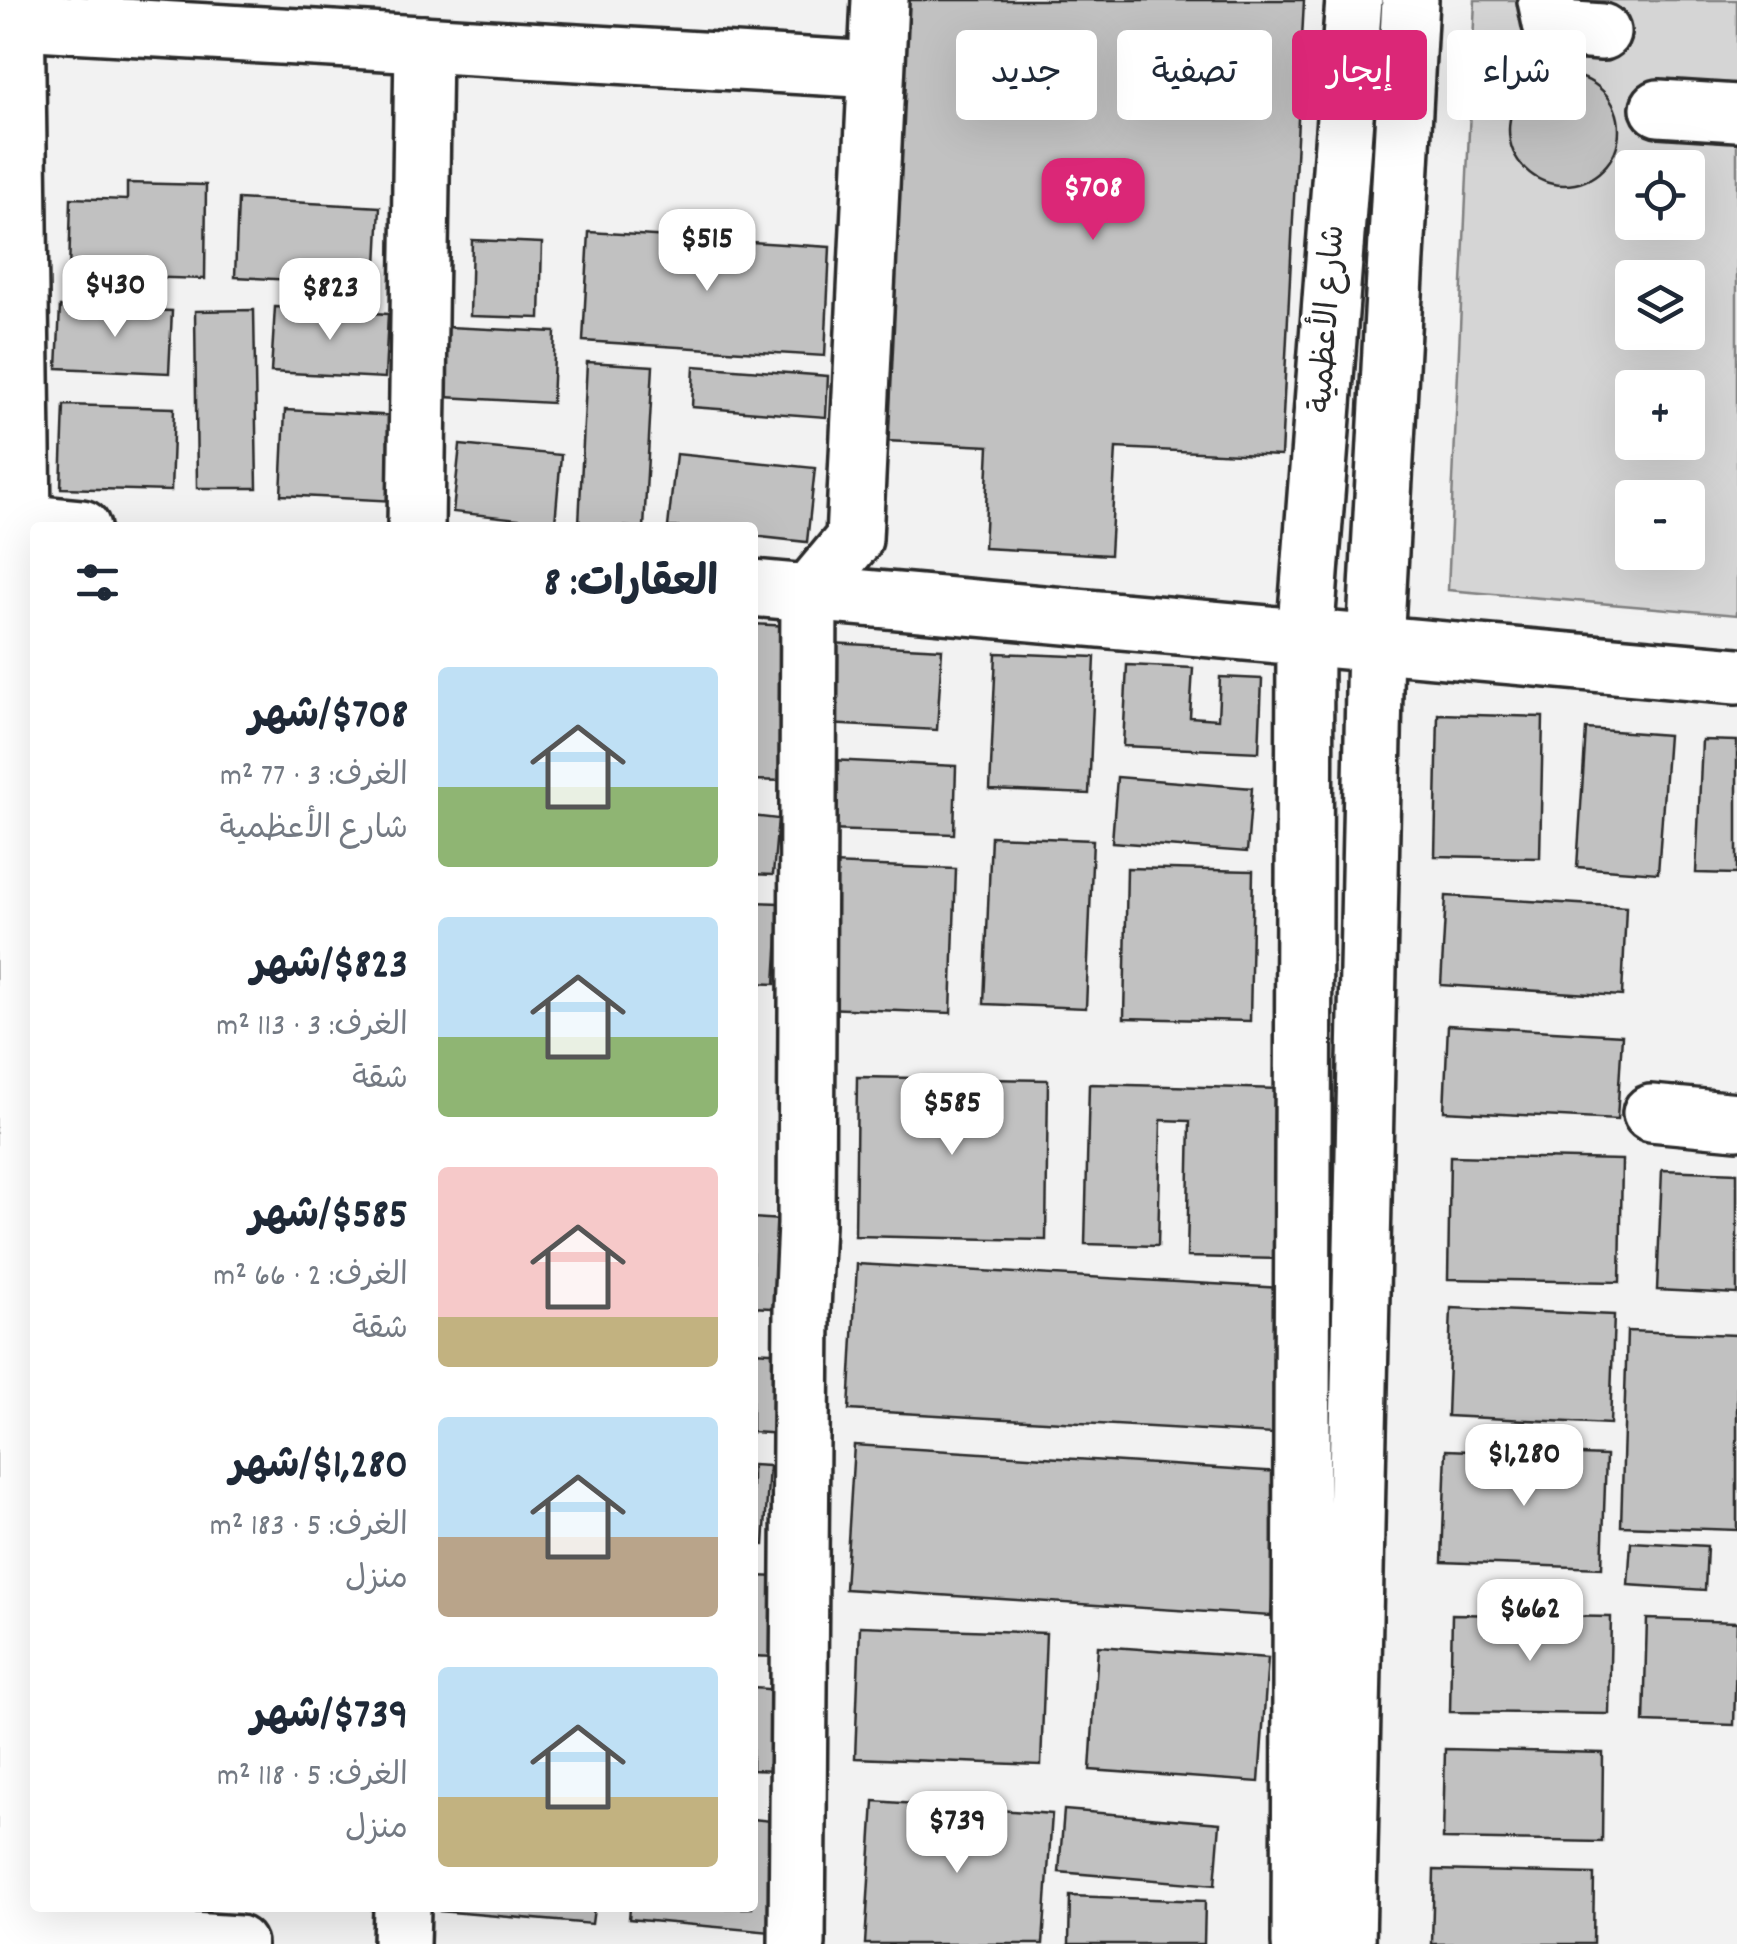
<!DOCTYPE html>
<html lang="ar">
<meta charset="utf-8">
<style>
body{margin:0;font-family:Dekko,"Playpen Sans Arabic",sans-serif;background:#f2f2f3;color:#1f2937;direction:rtl;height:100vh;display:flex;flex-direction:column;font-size:38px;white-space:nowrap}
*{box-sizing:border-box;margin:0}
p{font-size:32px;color:#747a83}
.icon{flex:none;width:55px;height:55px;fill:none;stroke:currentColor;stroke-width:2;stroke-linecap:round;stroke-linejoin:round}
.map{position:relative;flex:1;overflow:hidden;direction:ltr}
.sheet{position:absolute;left:30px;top:522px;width:728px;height:1390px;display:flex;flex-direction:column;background:#fff;border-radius:10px;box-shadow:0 10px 40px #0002;direction:rtl}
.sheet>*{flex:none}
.banner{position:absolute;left:788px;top:30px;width:798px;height:90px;direction:rtl;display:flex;gap:20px}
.fabs{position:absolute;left:1615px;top:150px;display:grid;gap:20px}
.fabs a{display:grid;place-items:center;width:90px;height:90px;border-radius:10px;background:#fff;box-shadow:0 10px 40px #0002;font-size:50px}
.price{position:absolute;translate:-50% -85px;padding:0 22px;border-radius:20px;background:#fff;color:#222;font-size:32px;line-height:65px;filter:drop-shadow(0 2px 5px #0008)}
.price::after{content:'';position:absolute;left:50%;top:60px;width:30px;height:22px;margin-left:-15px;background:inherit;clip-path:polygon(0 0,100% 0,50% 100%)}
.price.selected{background:#db2777;color:#fff}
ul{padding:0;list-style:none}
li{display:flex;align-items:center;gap:30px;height:250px;padding:0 40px}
li span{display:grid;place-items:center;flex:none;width:280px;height:200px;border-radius:10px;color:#555}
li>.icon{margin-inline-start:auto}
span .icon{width:120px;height:120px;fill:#fffc;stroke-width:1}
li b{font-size:42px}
h2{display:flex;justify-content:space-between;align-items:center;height:120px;padding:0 40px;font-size:42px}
.pill{padding:0 35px;border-radius:10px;background:#fff;box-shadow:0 10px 40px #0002;font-size:35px;line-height:90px}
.pill.selected{background:#db2777;color:#fff}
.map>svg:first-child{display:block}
.green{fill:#d5d5d5;stroke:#808080;stroke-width:2.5;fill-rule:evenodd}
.building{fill:#c1c1c1;stroke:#2b2b2b;stroke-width:2.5}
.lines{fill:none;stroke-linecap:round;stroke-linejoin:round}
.minor-casing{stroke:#2b2b2b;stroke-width:62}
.major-casing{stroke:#2b2b2b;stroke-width:62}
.minor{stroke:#fff;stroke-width:55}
.major{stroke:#fff;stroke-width:55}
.labels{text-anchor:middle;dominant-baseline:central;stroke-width:8;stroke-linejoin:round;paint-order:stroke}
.street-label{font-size:32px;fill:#2b2b2b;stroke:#fff}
</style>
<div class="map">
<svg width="1737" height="1944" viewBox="0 0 1737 1944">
<rect width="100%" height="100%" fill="#f2f2f2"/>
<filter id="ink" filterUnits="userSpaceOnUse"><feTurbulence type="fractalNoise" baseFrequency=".01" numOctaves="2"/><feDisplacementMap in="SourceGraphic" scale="20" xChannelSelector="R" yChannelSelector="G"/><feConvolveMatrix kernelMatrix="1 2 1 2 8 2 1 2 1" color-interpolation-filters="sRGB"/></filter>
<g filter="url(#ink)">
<!-- green -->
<path class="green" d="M1475 0H1737V615L1448 590ZM1632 168H1688V222H1632ZM1632 278H1688V332H1632ZM1632 388H1688V442H1632ZM1632 498H1688V552H1632Z"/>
<!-- building -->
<g class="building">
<polygon points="908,0 1304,0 1281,456 1116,448 1110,555 984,548 989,446 886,441"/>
<circle cx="1564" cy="130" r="55"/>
<polygon points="127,183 206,185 205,279 69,275 71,198 127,200"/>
<polygon points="238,199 380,207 376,284 235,277"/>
<polygon points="589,232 830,247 825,356 583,341"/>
<polygon points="472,240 542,243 540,318 470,316"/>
<polygon points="60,307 172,311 169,373 57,368"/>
<polygon points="275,307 388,314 385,378 271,372"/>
<polygon points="254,310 257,488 197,488 195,311"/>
<polygon points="448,327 555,332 552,403 445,397"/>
<polygon points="587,362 653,366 644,528 579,524"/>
<polygon points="694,366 828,376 826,417 692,407"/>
<polygon points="64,405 174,408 171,491 61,488"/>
<polygon points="285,410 399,416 396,501 281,495"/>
<polygon points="460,445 561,455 555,523 453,512"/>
<polygon points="676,454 815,468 807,542 752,536 752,528 668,527"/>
<polygon points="752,624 789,626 785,781 752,780"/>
<polygon points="830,643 942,649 937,730 826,724"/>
<polygon points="996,653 1095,657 1089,794 990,790"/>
<polygon points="1127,665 1193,668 1190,717 1218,719 1220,677 1262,679 1259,752 1123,746"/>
<polygon points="1438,714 1543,717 1540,858 1435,856"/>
<polygon points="1586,729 1668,735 1658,873 1577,867"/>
<polygon points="1702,740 1737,741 1737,874 1696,873"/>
<polygon points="829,760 956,766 954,834 826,830"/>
<polygon points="1117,777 1252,788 1247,852 1112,842"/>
<polygon points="752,816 778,819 773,875 752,874"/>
<polygon points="991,836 1093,840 1086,1008 984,1004"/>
<polygon points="830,864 956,869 951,1013 824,1008"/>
<polygon points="1127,868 1253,871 1250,1021 1124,1018"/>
<polygon points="1446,896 1626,907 1622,996 1441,985"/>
<polygon points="752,902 780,903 775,984 752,983"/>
<polygon points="1448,1025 1622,1035 1617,1120 1444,1111"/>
<polygon points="857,1077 1048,1080 1046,1240 855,1236"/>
<polygon points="1089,1084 1285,1089 1281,1259 1187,1257 1190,1121 1161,1120 1158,1246 1085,1244"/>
<polygon points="1450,1156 1622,1160 1620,1282 1448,1279"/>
<polygon points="1662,1170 1737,1173 1737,1294 1657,1290"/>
<polygon points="752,1218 796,1221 791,1309 752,1307"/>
<polygon points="857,1264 1282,1288 1274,1434 849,1410"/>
<polygon points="1451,1308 1614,1315 1610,1424 1447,1416"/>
<polygon points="1627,1331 1737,1335 1737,1530 1621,1526"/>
<polygon points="752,1351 788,1353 783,1434 752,1432"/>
<polygon points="854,1445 1280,1472 1271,1616 845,1589"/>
<polygon points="1446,1450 1606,1456 1602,1568 1442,1562"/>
<polygon points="752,1465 769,1466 764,1545 752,1544"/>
<polygon points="1631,1542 1707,1546 1705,1590 1628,1585"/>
<polygon points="752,1576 781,1577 776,1657 752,1656"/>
<polygon points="1452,1614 1611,1617 1609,1714 1450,1712"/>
<polygon points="1647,1619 1737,1622 1734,1725 1644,1722"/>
<polygon points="860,1626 1046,1633 1041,1765 855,1758"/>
<polygon points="1098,1646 1268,1658 1259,1782 1090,1770"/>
<polygon points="752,1688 782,1690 777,1771 752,1770"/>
<polygon points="1445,1749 1603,1753 1602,1842 1443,1839"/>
<polygon points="874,1801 1052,1814 1043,1944 865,1944"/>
<polygon points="1064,1810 1220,1823 1215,1885 1059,1872"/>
<polygon points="752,1819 782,1822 771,1932 629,1919 630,1908 752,1908"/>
<polygon points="1434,1870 1594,1874 1593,1944 1432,1944"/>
<polygon points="1070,1896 1205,1901 1204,1944 1069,1944"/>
<polygon points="440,1908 594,1908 592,1924 440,1911"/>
</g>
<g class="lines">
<defs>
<g id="minor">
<polyline points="16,0 23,522 25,1944"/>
<polyline points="1546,0 1551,24 1560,29 1602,32"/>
<polyline points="0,20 876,70"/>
<polyline points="1659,108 1737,113"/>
<polyline points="416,528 423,44"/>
<polyline points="1651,1113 1737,1121"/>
<polyline points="0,1929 238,1944"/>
<polyline points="401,1944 402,1908"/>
<polyline points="797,1944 802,1310 806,1224 809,593 854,539 880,0"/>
<polyline points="1300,1944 1305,639 1354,0"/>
<polyline points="1347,1944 1375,644 1410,0"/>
</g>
<g id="major">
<polyline points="0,520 82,528"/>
<polyline points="752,588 1737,676"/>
</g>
</defs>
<!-- minor casing -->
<use href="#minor" class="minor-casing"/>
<!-- major casing -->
<use href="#major" class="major-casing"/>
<!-- minor -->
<use href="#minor" class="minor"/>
<!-- major -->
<use href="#major" class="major"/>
</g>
</g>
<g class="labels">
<!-- street labels -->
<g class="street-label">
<text transform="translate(1330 319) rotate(-86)">شارع الأعظمية</text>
</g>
</g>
</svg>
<div class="fabs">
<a><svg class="icon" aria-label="locate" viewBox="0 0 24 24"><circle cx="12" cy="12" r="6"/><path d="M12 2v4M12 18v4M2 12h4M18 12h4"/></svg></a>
<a><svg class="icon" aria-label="layers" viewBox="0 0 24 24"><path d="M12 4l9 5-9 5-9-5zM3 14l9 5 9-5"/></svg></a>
<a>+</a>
<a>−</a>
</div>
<b class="price selected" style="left:1093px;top:243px">$708</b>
<b class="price" style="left:707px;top:294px">$515</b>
<b class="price" style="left:115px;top:340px">$430</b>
<b class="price" style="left:330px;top:343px">$823</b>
<b class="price" style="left:952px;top:1158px">$585</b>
<b class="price" style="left:1524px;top:1509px">$1,280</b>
<b class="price" style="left:1530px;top:1664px">$662</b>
<b class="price" style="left:957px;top:1876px">$739</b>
<div class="banner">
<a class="pill">شراء</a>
<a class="pill selected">إيجار</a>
<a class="pill">تصفية</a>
<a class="pill">جديد</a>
</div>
<section class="sheet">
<h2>العقارات: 8<svg class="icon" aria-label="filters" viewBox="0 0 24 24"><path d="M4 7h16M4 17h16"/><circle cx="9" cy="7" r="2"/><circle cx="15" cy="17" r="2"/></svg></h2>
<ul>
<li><span style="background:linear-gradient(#bfe0f5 60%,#8fb573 0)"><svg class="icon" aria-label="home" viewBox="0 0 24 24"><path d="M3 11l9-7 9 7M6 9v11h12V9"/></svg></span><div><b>$708/شهر</b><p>الغرف: 3 · 77 m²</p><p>شارع الأعظمية</p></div></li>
<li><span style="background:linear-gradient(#bfe0f5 60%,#8fb573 0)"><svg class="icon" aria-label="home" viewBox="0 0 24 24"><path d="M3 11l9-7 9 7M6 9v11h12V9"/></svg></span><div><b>$823/شهر</b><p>الغرف: 3 · 113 m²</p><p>شقة</p></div></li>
<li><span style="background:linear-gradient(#f6c9c9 75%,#c2b280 0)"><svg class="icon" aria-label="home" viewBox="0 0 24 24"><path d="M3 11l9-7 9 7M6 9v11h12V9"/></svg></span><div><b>$585/شهر</b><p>الغرف: 2 · 66 m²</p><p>شقة</p></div></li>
<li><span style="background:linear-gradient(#bfe0f5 60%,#b9a48a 0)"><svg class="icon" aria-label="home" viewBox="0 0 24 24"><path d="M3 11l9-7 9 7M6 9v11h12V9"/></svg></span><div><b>$1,280/شهر</b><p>الغرف: 5 · 183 m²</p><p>منزل</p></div></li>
<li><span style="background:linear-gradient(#bfe0f5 65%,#c2b280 0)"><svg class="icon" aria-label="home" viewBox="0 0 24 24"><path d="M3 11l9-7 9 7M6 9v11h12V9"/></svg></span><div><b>$739/شهر</b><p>الغرف: 5 · 118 m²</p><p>منزل</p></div></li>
</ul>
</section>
</div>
